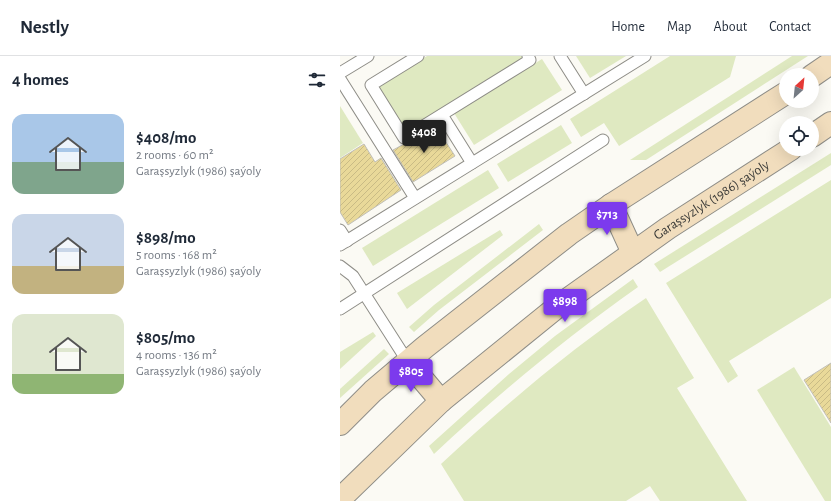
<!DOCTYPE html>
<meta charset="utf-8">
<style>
body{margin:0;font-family:"Alegreya Sans",sans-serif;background:#f6f6f7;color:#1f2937;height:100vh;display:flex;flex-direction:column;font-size:15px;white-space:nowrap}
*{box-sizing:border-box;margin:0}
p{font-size:13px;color:#747a83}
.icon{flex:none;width:22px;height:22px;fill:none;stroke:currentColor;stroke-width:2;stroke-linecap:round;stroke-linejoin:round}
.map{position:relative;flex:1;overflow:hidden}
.drawer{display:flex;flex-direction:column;background:#fff;width:340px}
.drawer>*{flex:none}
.needle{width:26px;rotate:27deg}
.controls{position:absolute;left:439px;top:12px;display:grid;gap:8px}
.controls a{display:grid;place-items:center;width:40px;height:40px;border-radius:50%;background:#fff;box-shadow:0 4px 16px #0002;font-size:20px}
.price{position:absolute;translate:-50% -34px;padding:0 9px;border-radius:4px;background:#7c3aed;color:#fff;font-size:13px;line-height:26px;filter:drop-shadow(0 1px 2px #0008)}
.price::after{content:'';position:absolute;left:50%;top:24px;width:12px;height:9px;margin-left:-6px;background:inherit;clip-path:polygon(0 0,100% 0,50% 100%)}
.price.active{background:#222;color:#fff}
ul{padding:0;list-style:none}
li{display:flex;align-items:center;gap:12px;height:100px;padding:0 12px}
li span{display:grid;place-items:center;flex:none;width:112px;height:80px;border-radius:12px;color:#555}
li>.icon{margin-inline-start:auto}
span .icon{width:48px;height:48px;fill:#fffc;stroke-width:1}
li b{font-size:17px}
h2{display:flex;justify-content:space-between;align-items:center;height:48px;padding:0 12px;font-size:17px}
header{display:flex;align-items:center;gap:24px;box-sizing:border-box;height:56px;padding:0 20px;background:#fff;border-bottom:1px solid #e0e1e3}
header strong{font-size:19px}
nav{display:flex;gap:22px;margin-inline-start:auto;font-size:14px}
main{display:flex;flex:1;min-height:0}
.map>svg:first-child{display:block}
.grass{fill:#dfe9c1}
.building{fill:url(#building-hatch);stroke:#c0bfb9}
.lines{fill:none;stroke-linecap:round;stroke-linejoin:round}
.lane-casing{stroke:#8e8d87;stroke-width:13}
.secondary-casing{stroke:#8e8d87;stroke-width:24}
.lane{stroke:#fff;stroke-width:11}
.secondary{stroke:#f1ddbd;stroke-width:22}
.labels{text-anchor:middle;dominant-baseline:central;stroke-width:3.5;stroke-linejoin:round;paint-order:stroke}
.street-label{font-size:14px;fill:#3b3b38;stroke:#fbfaf4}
</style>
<header>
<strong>Nestly</strong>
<nav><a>Home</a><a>Map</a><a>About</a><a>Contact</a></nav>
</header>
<main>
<section class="drawer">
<h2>4 homes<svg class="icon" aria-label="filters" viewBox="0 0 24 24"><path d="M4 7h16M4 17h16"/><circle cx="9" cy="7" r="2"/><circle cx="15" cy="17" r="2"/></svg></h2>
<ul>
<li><span style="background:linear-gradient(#a9c7e8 60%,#7fa58c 0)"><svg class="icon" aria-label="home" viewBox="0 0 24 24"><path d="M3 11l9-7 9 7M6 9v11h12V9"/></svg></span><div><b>$408/mo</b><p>2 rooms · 60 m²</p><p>Garaşsyzlyk (1986) şaýoly</p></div></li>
<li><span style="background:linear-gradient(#c9d6e8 65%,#c2b280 0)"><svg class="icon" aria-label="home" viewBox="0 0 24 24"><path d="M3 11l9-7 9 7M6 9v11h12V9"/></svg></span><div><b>$898/mo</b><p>5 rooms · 168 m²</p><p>Garaşsyzlyk (1986) şaýoly</p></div></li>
<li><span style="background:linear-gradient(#dfe7d0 75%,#8fb573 0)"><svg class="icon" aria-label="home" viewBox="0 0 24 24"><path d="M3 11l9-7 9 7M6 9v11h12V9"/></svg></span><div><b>$805/mo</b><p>4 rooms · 136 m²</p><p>Garaşsyzlyk (1986) şaýoly</p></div></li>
</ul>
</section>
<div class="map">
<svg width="491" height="445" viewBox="0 0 491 445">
<defs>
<pattern id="building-hatch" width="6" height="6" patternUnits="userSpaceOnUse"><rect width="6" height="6" fill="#e9d999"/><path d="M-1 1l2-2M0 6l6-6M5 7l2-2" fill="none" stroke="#c9bb85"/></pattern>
</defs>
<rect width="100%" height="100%" fill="#fbfaf4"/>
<!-- grass -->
<g class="grass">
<polygon points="87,0 182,0 183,2 66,74 38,30"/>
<polygon points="236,0 286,0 250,22"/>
<polygon points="330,0 396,0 390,21 279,90 264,67 241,81 230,63"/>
<polygon points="452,0 468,0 306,104 290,104"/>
<polygon points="202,3 222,34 134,89 114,57"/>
<polygon points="0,50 23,87 0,102"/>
<polygon points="221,69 232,87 168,126 157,108"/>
<polygon points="491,97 491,109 320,216 314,208"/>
<polygon points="148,114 159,132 33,210 22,192"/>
<polygon points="491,124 491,242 389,305 398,320 388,327 326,227"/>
<polygon points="199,168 203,174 99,254 74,276 69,271 94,249"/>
<polygon points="160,174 163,179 67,253 57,237"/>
<path d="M293 223 298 231C226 282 159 337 94 398L89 390 169 318 215 280Z"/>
<path d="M306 242 354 322 337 332 407 445H320L310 430 286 445H124L101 408C166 348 232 292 306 242Z"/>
<polygon points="33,276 36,280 0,313 0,296"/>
<polygon points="44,293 49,298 0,342 0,333"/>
<polygon points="454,311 491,371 491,445 485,445 417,334"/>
</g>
<!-- building -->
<g class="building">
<polygon points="96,71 115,100 73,126 53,94"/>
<polygon points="24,88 35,106 41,102 61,134 8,169 0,156 0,103"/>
<polygon points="491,307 491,367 464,324"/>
</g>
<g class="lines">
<defs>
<g id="lane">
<polyline points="78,0 31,29 64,82 190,4 188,0"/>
<polyline points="220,0 244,38"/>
<polyline points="0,17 28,0"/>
<polyline points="0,23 75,142"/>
<polyline points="102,59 132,107"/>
<polyline points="0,174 7,185"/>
<polyline points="0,189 305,0"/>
<polyline points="0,210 13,220 68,306"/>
<polyline points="0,253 263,84"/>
</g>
<g id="secondary">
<polyline points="472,20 491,7"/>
<polyline points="472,80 491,67"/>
<polyline points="271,149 293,197"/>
<polyline points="68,306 101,345"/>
<polyline points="0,368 33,335 85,291 229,178 271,149 446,37"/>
<path id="s1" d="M0 443 101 345 217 251 328 172 451 93"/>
</g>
</defs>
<!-- lane casing -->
<use href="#lane" class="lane-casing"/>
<!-- secondary casing -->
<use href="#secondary" class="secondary-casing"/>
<!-- lane -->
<use href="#lane" class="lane"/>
<!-- secondary -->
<use href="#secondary" class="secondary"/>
</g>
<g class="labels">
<!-- street labels -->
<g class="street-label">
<text stroke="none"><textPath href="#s1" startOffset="478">Garaşsyzlyk (1986) şaýoly</textPath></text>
</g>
</g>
</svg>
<div class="controls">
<a><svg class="needle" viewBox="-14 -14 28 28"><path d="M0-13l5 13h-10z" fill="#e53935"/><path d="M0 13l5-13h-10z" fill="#747a83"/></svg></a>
<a><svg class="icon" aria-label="locate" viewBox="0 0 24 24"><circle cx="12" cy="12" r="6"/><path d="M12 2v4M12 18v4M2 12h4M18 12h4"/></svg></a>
</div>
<b class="price active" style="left:84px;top:98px">$408</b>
<b class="price" style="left:267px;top:180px">$713</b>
<b class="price" style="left:225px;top:267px">$898</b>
<b class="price" style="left:71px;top:337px">$805</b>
</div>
</main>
